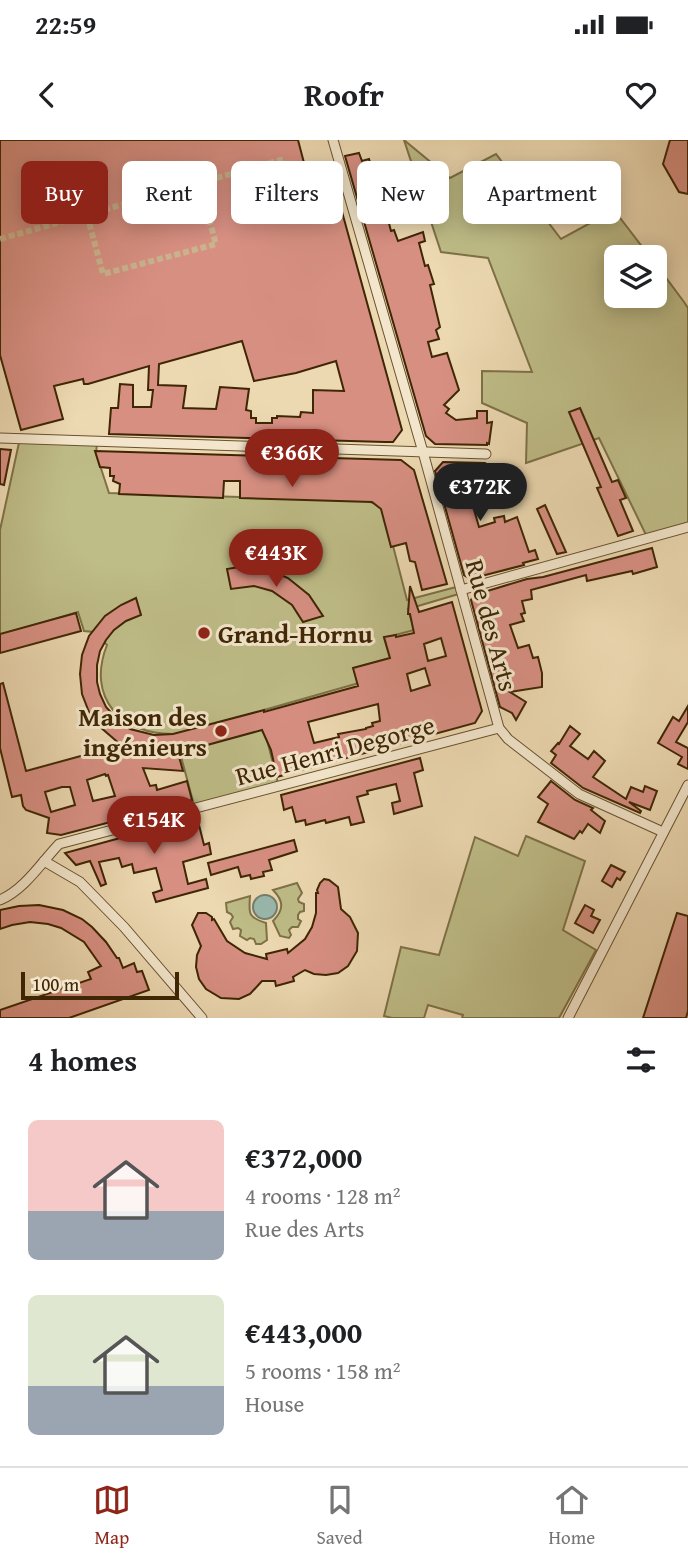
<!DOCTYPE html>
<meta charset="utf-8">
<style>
body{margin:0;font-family:"Gentium Book Plus",serif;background:#f6f6f6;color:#202124;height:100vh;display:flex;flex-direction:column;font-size:26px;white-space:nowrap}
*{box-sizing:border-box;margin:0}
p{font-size:23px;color:#757577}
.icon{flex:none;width:38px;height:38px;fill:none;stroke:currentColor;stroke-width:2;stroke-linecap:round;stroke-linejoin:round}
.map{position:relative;height:878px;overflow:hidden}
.panel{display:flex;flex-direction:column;background:#fff;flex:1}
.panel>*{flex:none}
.guide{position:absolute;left:21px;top:21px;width:648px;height:63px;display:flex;gap:14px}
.controls{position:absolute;left:604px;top:105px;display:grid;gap:14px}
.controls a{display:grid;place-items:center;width:63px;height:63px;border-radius:10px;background:#fff;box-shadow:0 4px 18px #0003;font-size:35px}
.scale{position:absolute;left:21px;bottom:18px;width:158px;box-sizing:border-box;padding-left:7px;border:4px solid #3f2604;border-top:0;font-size:19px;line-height:24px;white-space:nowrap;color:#3f2604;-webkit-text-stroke:5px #f3e6cc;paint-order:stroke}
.price{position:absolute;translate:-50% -60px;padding:0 16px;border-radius:24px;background:#8f2418;color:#fff;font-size:23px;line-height:46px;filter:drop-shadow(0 2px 4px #0008)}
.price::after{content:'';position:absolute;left:50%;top:42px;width:21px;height:16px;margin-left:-10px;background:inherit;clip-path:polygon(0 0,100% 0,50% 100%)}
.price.active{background:#222;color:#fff}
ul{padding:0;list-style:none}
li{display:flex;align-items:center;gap:21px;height:175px;padding:0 28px}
li span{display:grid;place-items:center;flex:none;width:196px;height:140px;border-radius:10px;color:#555}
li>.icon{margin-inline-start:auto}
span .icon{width:84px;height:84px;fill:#fffc;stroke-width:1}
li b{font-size:30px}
h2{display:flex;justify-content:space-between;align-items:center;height:84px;padding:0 28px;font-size:30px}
.tag{padding:0 24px;border-radius:10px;background:#fff;box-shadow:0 4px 18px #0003;font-size:24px;line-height:63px}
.tag.active{background:#8f2418;color:#fff}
.status{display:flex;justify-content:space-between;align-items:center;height:49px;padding:0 35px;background:#fff;direction:ltr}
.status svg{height:19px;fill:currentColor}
header{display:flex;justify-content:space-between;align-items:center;height:91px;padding:0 28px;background:#fff;font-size:32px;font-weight:600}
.tab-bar{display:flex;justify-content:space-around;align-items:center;height:98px;border-top:2px solid #e0e0e0;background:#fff;font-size:19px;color:#757577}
.tab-bar a{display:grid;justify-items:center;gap:4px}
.tab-bar .active{color:#8f2418}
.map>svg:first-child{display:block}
.green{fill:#bebc87;stroke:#7e7146;stroke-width:2}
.water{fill:#99b9af;stroke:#757e6b;stroke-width:2}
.building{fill:#d78f82;stroke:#3f2604;stroke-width:2;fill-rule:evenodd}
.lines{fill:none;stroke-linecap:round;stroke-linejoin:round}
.pedestrian-tunnel{stroke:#c9b48e;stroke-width:6;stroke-dasharray:6 3;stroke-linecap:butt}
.minor-casing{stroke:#6a522f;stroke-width:11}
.minor{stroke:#f3e6cc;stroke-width:9}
.poi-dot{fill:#8f2418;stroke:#f3e6cc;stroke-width:2.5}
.labels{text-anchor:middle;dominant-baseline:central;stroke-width:6;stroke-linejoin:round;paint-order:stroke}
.street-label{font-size:26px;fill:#3f2604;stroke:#f3e6cc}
.poi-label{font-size:26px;font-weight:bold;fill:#3f2604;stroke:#f3e6cc;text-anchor:start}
</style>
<div class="status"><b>22:59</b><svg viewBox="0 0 49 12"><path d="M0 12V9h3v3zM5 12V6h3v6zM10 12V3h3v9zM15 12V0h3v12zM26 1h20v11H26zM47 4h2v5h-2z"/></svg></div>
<header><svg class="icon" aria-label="back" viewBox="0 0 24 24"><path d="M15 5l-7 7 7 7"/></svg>Roofr<svg class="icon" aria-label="heart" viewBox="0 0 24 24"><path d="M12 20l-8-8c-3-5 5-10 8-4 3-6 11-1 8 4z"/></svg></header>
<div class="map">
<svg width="688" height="878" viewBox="0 0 688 878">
<rect width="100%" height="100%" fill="#ecd8b1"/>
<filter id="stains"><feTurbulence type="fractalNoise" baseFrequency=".00286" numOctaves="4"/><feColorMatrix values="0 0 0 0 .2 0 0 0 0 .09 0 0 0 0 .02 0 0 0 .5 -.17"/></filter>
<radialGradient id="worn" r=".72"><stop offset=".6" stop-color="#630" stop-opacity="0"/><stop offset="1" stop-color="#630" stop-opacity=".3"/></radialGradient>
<!-- green -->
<g class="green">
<polygon points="404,0 450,38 496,14 561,99 614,70 650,117 616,117 616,156 654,156 655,123 684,162 688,168 688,387 648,399 599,298 526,323 527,283 482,263 482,231 532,232 488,118 441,112"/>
<path d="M20 298 97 304 96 313 109 353 368 361 383 367 407 460 460 446 462 453 408 469 414 490 384 498 390 518 355 528 359 543 264 570 269 588 265 592 279 647 195 669 175 594C121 595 86 558 107 505L94 492 84 491 78 472 0 495V390Z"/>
<polygon points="526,696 585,721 563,790 596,810 559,878 462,878 463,875 428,865 424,878 392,878 384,876 401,807 439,815 475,697 518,716"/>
<path d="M297 743 302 753 298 759 299 762 304 764V771L300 772 298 775V779L301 781 298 787H292L289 790 291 795 289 798 280 796 273 781C284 770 284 761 273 750Z"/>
<path d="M250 756C249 773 247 777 266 783L267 800 261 804H256L254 799 250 798 247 800 240 796 241 790 238 788 233 789 230 782 233 777 231 774 227 772 226 763Z"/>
</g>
<!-- water -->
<circle class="water" cx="265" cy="767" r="12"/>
<!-- building -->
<g class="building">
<path d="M0 0H298L308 38 318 44 333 39 402 290 393 302H385L109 294 111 268H118L120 244 133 245V267H151L153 250H148L149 226 88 244H84L83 239 54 246 63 279 21 290 0 215ZM298 41 299 46 308 43 316 71 300 76 299 72 282 77 274 48ZM242 201 254 241 296 233 336 221 344 251 313 250V273L301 272 300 277 277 276V278H272V283H256V278H251V271L246 270 249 249 220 247 216 269 183 268 186 246 158 245 159 224Z"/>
<polygon points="670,0 688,0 688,54 679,52 663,24"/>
<polygon points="359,13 362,21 369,19 375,38 398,32 408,67 386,72 391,91 394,90 398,101 423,92 425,101 419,103 425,126 428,125 434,144 430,145 440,187 436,190 439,199 428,202 432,217 447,213 459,250 444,265 449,269 446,273 456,280 477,278 477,271 487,271 487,283 492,282 489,304 487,303 487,305 435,304 426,296 345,16"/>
<polygon points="580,268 612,342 618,340 626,358 620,360 633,391 618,396 597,348 601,347 569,272"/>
<polygon points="0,309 11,310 4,345 0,344"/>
<polygon points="95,311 401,320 414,330 447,444 422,450 415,422 410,421 406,403 391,407 381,369 372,362 240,358 240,341 224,341 223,358 119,354 120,344 113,341 114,336 110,336 110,328 100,327"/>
<polygon points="443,322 485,323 502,335 502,340 499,342 486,345 495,359 464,339 471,367 473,366 479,387 495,382 494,378 504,376 505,382 517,377 529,412 535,410 538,419 523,423 524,425 470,439 464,435 435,331"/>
<polygon points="545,365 566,412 557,414 537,369"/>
<polygon points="652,408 657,427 633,434 632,431 587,441 586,435 531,450 532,459 522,461 525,473 521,474 524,481 510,485 518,508 529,505 533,518 538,517 542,533 542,547 510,552 526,562 516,580 512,573 500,567 471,460 474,455 527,439 543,437"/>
<polygon points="239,427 264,428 288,438 309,455 323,476 303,482 292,465 272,451 254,446 231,449 227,429"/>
<path d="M410 446 419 472 452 462 482 571 475 583 277 637 271 610 262 590 178 613 183 631 143 628 150 646 156 645 157 650 187 641 192 660 156 670H149V672L61 695 47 693 49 678 26 670 23 666 21 655 12 657 0 608V544L3 543 26 631 121 605 99 586 89 572 82 554 80 534 82 515 89 496 105 476 121 465 136 458 141 475 126 481 114 490 106 500 100 511 97 525V542L100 554 106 567 117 579 130 589 154 595 173 594 264 570V572L358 546 353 528 390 518 384 497 396 495V497L414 493 410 474H408ZM441 498 446 516 428 521 424 504ZM425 528 430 545 411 551 407 534ZM378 564 380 581 372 583 373 586 366 588V589L338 594 339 597 314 603 308 582ZM105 634 106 636 108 635 115 656 93 661 87 640ZM62 647H70L75 665 51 672 45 652Z"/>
<polygon points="76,473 81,491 0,513 0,494"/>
<polygon points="688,566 688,582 676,602 688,608 688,629 678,624 682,617 658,603 673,577 679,581"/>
<polygon points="570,586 580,594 570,606 588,619 594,611 605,621 593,637 626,659 631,647 643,652 645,646 657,651 650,670 629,662 641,671 640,673 583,648 551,623 556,615 551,611 558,603 559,604"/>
<polygon points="420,618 423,630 414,633 422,666 394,674 392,663 400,661 396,644 367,651 368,654 357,657 364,682 351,685 349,677 326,683 325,680 306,685 305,680 296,682 292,667 284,670 281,655"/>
<polygon points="551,641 575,660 593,668 591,670 605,681 600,693 588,684 582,693 580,691 574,699 538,682 548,664 538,657"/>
<polygon points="197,677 204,705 209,703 211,714 183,722 188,744 206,739 208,748 156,762 153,753 162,750 156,728 134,733 132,724 122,727 119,718 99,722 106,744 101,746 90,721 76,725 65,713"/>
<polygon points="294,700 297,711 269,720 272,730 263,732 264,736 251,739 250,735 241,737 238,727 211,735 208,723"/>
<polygon points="611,725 625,732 620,740 617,738 612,747 602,741"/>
<polygon points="324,739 329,740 338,747 341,769 350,777 358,793 357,811 348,826 338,833 326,835 314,834 305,830 293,837 294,841 276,846 275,841 262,841 250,854 239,859 221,858 206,849 199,839 196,827 197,815 201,806 192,785 198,773 206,773 212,777 212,780 214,779 227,801 245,813 267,819 266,814 287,809 288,813 305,799 312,787 316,773 316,753 318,753 317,750 320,743"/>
<polygon points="39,765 63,770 82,779 92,787 106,802 117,818 119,818 123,828 134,823 137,832 142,831 149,850 69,878 0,878 0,870 91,839 88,832 101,826 84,802 61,788 48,784 30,782 12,785 0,789 0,770 19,766"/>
<polygon points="585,765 594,770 591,776 600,780 593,793 575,783"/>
<polygon points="677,773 688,776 688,871 686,878 643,878"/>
</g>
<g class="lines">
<!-- pedestrian-tunnel -->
<g class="pedestrian-tunnel">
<polyline points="87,75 103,134 216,104 199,43"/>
<polyline points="0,99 284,19"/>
</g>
<defs>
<g id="minor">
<polyline points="333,0 423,312 499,588 508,599 579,654 663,692"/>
<polyline points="0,298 486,314"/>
<polyline points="461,450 688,387"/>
<polyline points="44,721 80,742 124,787 202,878"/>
<path d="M0 760C25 749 41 723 59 704L499 588"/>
<polyline points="568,878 688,645"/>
</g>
</defs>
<!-- minor casing -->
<use href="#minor" class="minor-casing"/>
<!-- minor -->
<use href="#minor" class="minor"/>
</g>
<!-- markers -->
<g class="poi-dot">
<circle cx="204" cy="493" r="7"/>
<circle cx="221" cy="591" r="7"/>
</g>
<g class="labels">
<!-- street labels -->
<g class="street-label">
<text transform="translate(492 485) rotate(75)">Rue des Arts</text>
<text transform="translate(335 610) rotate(-15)">Rue Henri Degorge</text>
</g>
<!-- poi labels -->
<g class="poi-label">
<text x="218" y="493">Grand-Hornu</text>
<text x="207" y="576" text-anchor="end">Maison des<tspan x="207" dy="30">ingénieurs</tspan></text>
</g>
</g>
<rect width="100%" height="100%" filter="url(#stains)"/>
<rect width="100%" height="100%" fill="url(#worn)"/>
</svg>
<div class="controls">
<a><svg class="icon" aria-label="layers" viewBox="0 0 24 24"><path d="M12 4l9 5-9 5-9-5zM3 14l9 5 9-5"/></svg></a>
</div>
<div class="scale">100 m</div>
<b class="price" style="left:292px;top:349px">€366K</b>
<b class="price active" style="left:480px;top:383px">€372K</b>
<b class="price" style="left:276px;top:449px">€443K</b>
<b class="price" style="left:154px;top:716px">€154K</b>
<div class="guide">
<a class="tag active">Buy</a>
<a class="tag">Rent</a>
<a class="tag">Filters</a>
<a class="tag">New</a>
<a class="tag">Apartment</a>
</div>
</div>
<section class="panel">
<h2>4 homes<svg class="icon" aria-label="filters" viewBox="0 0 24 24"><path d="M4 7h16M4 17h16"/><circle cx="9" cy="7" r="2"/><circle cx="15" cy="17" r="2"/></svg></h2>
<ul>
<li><span style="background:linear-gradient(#f6c9c9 65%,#9aa5b1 0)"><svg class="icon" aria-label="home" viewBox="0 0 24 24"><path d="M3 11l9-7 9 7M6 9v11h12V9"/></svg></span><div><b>€372,000</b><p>4 rooms · 128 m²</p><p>Rue des Arts</p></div></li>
<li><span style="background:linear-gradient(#dfe7d0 65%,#9aa5b1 0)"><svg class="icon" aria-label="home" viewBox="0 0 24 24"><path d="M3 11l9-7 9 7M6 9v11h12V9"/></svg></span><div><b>€443,000</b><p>5 rooms · 158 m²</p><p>House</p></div></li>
</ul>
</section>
<nav class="tab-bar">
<a class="active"><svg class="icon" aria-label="map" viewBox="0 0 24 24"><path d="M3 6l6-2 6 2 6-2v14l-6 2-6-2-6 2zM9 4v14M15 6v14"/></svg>Map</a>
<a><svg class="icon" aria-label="saved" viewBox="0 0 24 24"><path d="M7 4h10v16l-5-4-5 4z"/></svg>Saved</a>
<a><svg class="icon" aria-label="home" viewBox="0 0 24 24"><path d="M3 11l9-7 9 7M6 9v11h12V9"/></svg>Home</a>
</nav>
